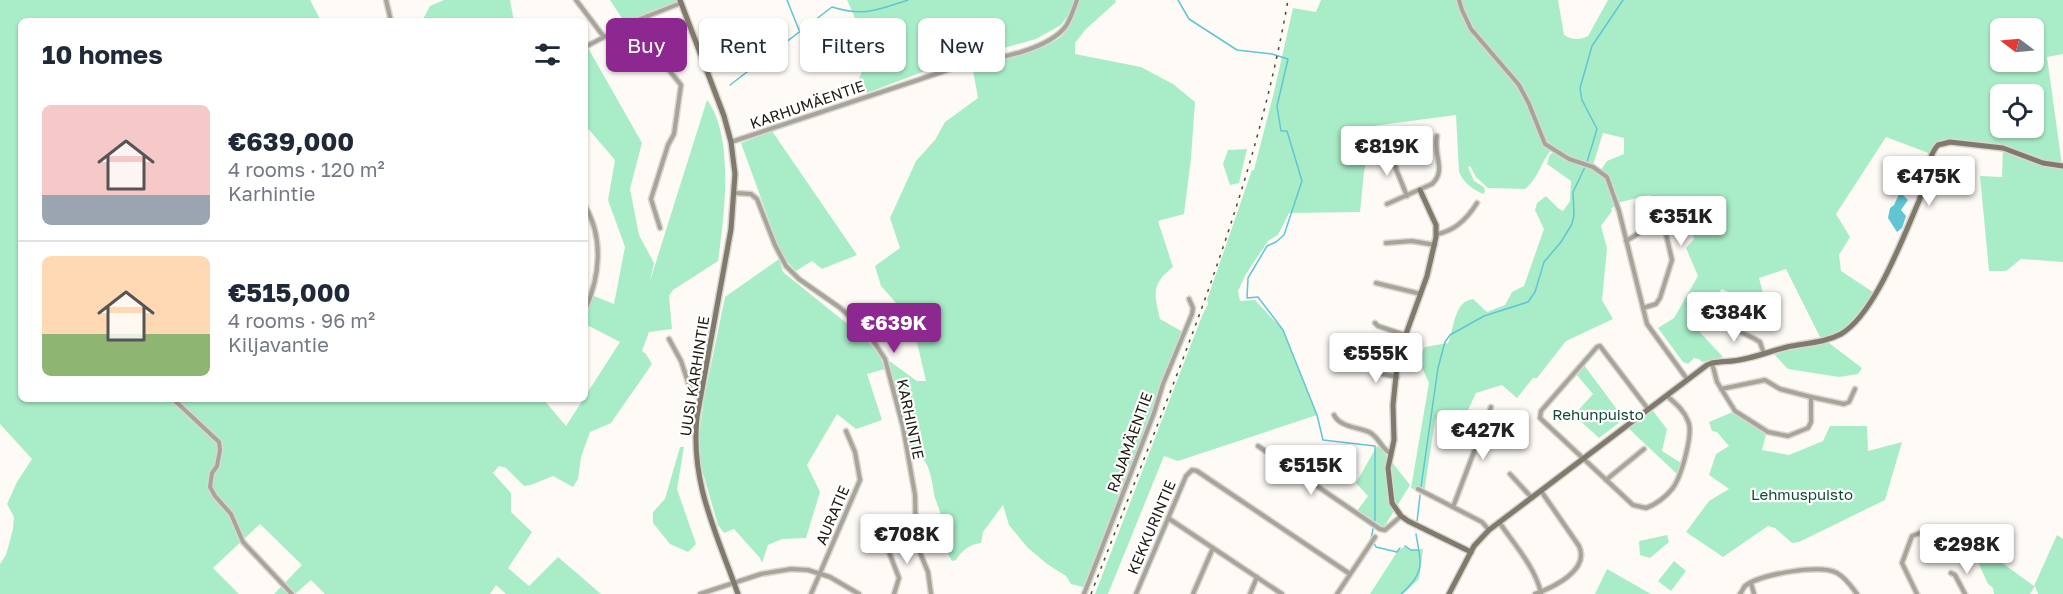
<!DOCTYPE html>
<meta charset="utf-8">
<style>
body{margin:0;font-family:"Golos Text",sans-serif;background:#f2f2f3;color:#1f2937;height:100vh;display:flex;flex-direction:column;font-size:22px;white-space:nowrap}
*{box-sizing:border-box;margin:0}
p{font-size:20px;color:#747a83}
.icon{flex:none;width:33px;height:33px;fill:none;stroke:currentColor;stroke-width:2;stroke-linecap:round;stroke-linejoin:round}
.map{position:relative;flex:1;overflow:hidden}
.details{position:absolute;left:18px;top:18px;width:570px;height:384px;display:flex;flex-direction:column;background:#fff;border-radius:9px;box-shadow:0 2px 4px #0004}
.details>*{flex:none}
.top-card{position:absolute;left:606px;top:18px;width:570px;height:54px;display:flex;gap:12px}
.needle{width:39px;rotate:286deg}
.controls{position:absolute;left:1990px;top:18px;display:grid;gap:12px}
.controls a{display:grid;place-items:center;width:54px;height:54px;border-radius:9px;background:#fff;box-shadow:0 2px 4px #0004;font-size:30px}
.price{position:absolute;translate:-50% -51px;padding:0 14px;border-radius:6px;background:#fff;color:#222;font-size:20px;line-height:39px;filter:drop-shadow(0 2px 3px #0008)}
.price::after{content:'';position:absolute;left:50%;top:36px;width:18px;height:14px;margin-left:-9px;background:inherit;clip-path:polygon(0 0,100% 0,50% 100%)}
.price.current{background:#8c288f;color:#fff}
ul{padding:0;list-style:none}
li{display:flex;align-items:center;gap:18px;height:150px;padding:0 24px}
li+li{border-top:2px solid #e0e1e3}
li span{display:grid;place-items:center;flex:none;width:168px;height:120px;border-radius:9px;color:#555}
li>.icon{margin-inline-start:auto}
span .icon{width:72px;height:72px;fill:#fffc;stroke-width:1}
li b{font-size:26px}
h2{display:flex;justify-content:space-between;align-items:center;height:72px;padding:0 24px;font-size:26px}
.pill{padding:0 21px;border-radius:9px;background:#fff;box-shadow:0 2px 4px #0004;font-size:21px;line-height:54px}
.pill.current{background:#8c288f;color:#fff}
.map>svg:first-child{display:block}
.green{fill:#a9edc8;fill-rule:evenodd}
.water{fill:#61c5d4}
.lines{fill:none;stroke-linecap:round;stroke-linejoin:round}
.stream{stroke:#61c5d4;stroke-width:1.5}
.street-casing{stroke:#dad6d2;stroke-width:7}
.secondary-casing{stroke:#dad6d2;stroke-width:8}
.street{stroke:#a7a49a;stroke-width:4}
.secondary{stroke:#807a6c;stroke-width:5}
.rail{stroke:#4c4640;stroke-width:1.5;stroke-dasharray:3 6;stroke-linecap:butt}
.labels{text-anchor:middle;dominant-baseline:central;stroke-width:4.5;stroke-linejoin:round;paint-order:stroke}
.street-label{font-size:15px;fill:#201a13;stroke:#fff}
.park-label{font-size:15px;fill:#0e4b31;stroke:#fff}
</style>
<div class="map">
<svg width="2063" height="594" viewBox="0 0 2063 594">
<rect width="100%" height="100%" fill="#fefaf6"/>
<!-- green -->
<g class="green">
<path d="M0 0H310L321 21H21V399H543L566 426 620 342 585 324V314L594 296 614 304 625 247 608 200 615 160 585 125V47L587 46 642 143 630 189 639 235 654 263 650 281 707 100C735 137 724 218 718 261L673 290 669 296 672 329 649 332 642 351 646 354 652 364 611 423 590 432 581 457 578 479 573 487 553 476 531 485 524 486 506 468 499 466 493 473 511 493V512L532 532 508 568 529 586 558 557 601 594H506L496 585 490 594H325L311 580 295 594H274L302 565 260 524 213 568 239 594H0V564L6 555 13 529 14 517 7 504 17 482 32 459 0 424Z"/>
<polygon points="444,0 510,0 514,21 422,21 430,6"/>
<polygon points="610,0 681,0 682,2 627,26"/>
<polygon points="847,0 1074,0 1068,15 1061,25 1036,39 933,68 867,93 859,78 869,56 868,48"/>
<path d="M1079 0H1115L1116 2 1085 30 1075 43V54L1141 67 1173 84 1195 102 1191 158 1184 214 1158 221 1173 267C1151 284 1154 294 1160 319L1183 332 1087 588 1071 584 1066 576 1047 564 1027 547 1009 525 1003 505 983 532 981 543C970 544 961 551 956 560L952 561C948 554 944 547 943 539 941 532 942 524 941 516 940 510 937 504 935 498 932 485 931 456 914 455L909 447 888 360 917 381H926L912 321 881 286 875 266 900 248 890 218 916 161 935 140 945 122 978 98 972 65C995 62 1054 50 1067 30 1072 21 1075 10 1079 0Z"/>
<path d="M1321 0H1558L1564 35C1572 40 1580 40 1588 36L1608 0H2063V54L2047 57 2062 165 2043 162 2003 147 1972 143 1942 142 1934 148 1931 154 1886 137 1836 214 1850 237 1839 255 1841 271 1876 294C1860 318 1851 327 1825 340L1862 368 1858 374 1839 377 1788 369 1772 352 1793 346 1822 341 1786 269 1759 278 1764 297 1751 310 1732 294 1722 289 1709 304 1695 327 1723 357 1702 362 1699 359 1694 358 1688 364 1683 362 1658 328 1674 318 1698 276 1686 248 1694 239 1688 220 1649 195 1617 203 1611 209 1612 211 1601 226 1607 248 1602 300 1613 319 1566 341 1537 378H1533L1517 398 1502 385 1476 393 1465 416 1451 410 1439 413 1435 420 1424 493 1411 488 1429 383 1418 359 1425 347 1448 343C1454 329 1454 301 1473 299L1487 312 1505 305 1512 292 1524 286 1544 229 1535 210 1537 203 1546 196 1558 208 1563 211 1570 201 1571 181 1547 164 1550 154 1556 152C1570 160 1586 162 1600 171L1607 161 1624 154V138L1603 133 1593 165 1569 158 1552 149C1541 161 1539 178 1525 189L1488 188 1476 177 1470 166 1468 167 1474 181 1484 187 1485 192 1483 194C1472 189 1464 183 1459 172L1456 115 1373 126 1364 172 1360 212 1289 213 1278 235 1268 241 1246 274 1238 291 1240 301 1255 300 1283 330 1317 415 1178 461 1164 456 1108 594H1095L1202 316 1208 304 1207 300 1252 170H1254L1274 92 1293 8 1316 12ZM2001 28H2034V62H2001ZM2001 94H2034V128H2001Z"/>
<polygon points="772,131 857,255 822,269 812,261 796,271 782,256 741,143"/>
<polygon points="2003,148 2063,167 2063,262 2021,259 2006,271 1989,271 1980,176 2002,177"/>
<polygon points="1247,149 1239,183 1230,185 1223,164 1228,150"/>
<polygon points="779,259 783,272 861,335 879,353 885,369 867,374 882,420 856,429 837,414 807,465 820,492 806,538 782,539 768,545 762,563 760,558 734,529 724,533 718,525 700,463 698,443 704,399 725,297"/>
<polygon points="1584,365 1624,419 1599,438 1574,415 1593,394 1576,374"/>
<polygon points="1650,407 1667,429 1662,451 1681,463 1677,474 1627,427"/>
<polygon points="1735,411 1767,431 1762,450 1789,455 1823,441 1830,426 1867,426 1868,451 1902,442 1885,500 1799,542 1792,543 1775,528 1768,526 1723,557 1686,532 1709,501 1729,489 1709,475 1716,454 1729,446 1717,432 1712,431 1709,422"/>
<polygon points="1377,446 1380,447 1410,485 1384,527 1357,511 1368,496 1356,483"/>
<polygon points="680,447 684,447 677,489 696,544 688,552 670,544 653,523 653,512 665,499"/>
<polygon points="1958,531 2034,586 2057,535 2063,539 2063,594 2038,594 2035,586 2030,594 1994,594 1993,588 1988,584 1977,560"/>
<polygon points="1667,535 1669,542 1650,558 1640,555 1639,541"/>
<polygon points="1405,546 1411,550 1423,549 1419,579 1403,594 1370,594 1397,552"/>
<polygon points="1674,561 1686,571 1671,591 1658,581"/>
<polygon points="1607,569 1651,594 1595,594"/>
</g>
<!-- water -->
<polygon class="water" points="1900,192 1908,200 1901,210 1906,216 1902,228 1897,232 1888,218 1890,208 1894,205"/>
<g class="lines">
<!-- stream -->
<g class="stream">
<polyline points="787,0 799,30"/>
<polyline points="1178,0 1189,19 1237,50 1272,54 1288,59 1277,106 1281,131 1287,131 1302,181 1284,235 1276,242 1267,246 1248,278 1247,298 1258,297 1283,330 1317,415 1323,440 1375,446 1375,519 1371,539"/>
<path d="M730 85 832 7C864 17 877 10 908 0"/>
<polyline points="1587,162 1597,129 1582,100 1580,88 1592,46 1623,0"/>
<polyline points="1421,487 1438,368 1445,342 1450,335 1484,316 1528,302 1535,292 1544,262 1561,242 1572,224 1574,215 1573,192 1585,167"/>
<polyline points="1417,522 1420,495"/>
<polyline points="1374,543 1376,547 1397,552 1400,548"/>
<polyline points="1405,546 1411,550 1418,550"/>
<path d="M1401 594C1426 572 1421 564 1416 534"/>
</g>
<defs>
<g id="street">
<polyline points="386,0 391,21"/>
<polyline points="576,0 604,37"/>
<polyline points="1459,0 1462,10 1471,29 1519,85 1529,104 1545,144 1569,159 1593,167 1607,177 1619,211 1647,324 1687,379"/>
<polyline points="647,16 669,70 681,85 674,134 668,145 651,199 660,228"/>
<polyline points="585,47 635,21 681,3"/>
<path d="M731 142 972 62C999 59 1049 49 1066 26 1071 18 1074 8 1077 0"/>
<polyline points="1392,149 1396,169 1407,196"/>
<polyline points="735,193 751,194 757,199 775,245 786,266 799,279 839,307 860,325 872,339 885,359 903,427 915,495 916,543 928,572 931,594"/>
<path d="M1387 204 1432 184C1447 170 1433 156 1437 136"/>
<path d="M585 206C604 238 600 277 585 310"/>
<path d="M1437 234C1455 231 1467 219 1477 203"/>
<polyline points="1626,241 1641,232 1646,225 1650,223 1655,223 1666,234 1672,260 1660,298 1656,304 1643,308"/>
<polyline points="1386,243 1412,241 1435,245"/>
<polyline points="1376,283 1421,294"/>
<path d="M1722 318C1736 333 1744 332 1760 342L1764 354"/>
<polyline points="1375,323 1378,326 1405,335"/>
<polyline points="669,339 681,361 691,391 700,398"/>
<polyline points="1712,363 1717,382 1735,411 1768,432 1788,436 1808,428 1811,422 1811,397 1780,389 1765,380 1721,389"/>
<polyline points="1364,366 1377,373 1397,377"/>
<polyline points="1811,397 1844,404 1849,402 1855,389"/>
<polyline points="173,399 219,442 220,450 217,466 212,473 210,487 215,496 231,514 243,542 292,594"/>
<path d="M1648 409 1600 346 1597 347 1541 411 1540 418 1633 505 1646 508C1655 505 1666 497 1672 489 1681 478 1694 433 1688 421 1684 410 1675 403 1667 396"/>
<path d="M1334 415C1340 427 1357 427 1369 432 1379 437 1381 448 1390 453"/>
<polyline points="1258,446 1380,529 1385,530 1401,516"/>
<polyline points="1280,461 1282,458 1304,450 1331,466"/>
<polyline points="1510,474 1532,498"/>
<polyline points="1606,480 1644,449"/>
<polyline points="1418,489 1482,522 1489,530"/>
<polyline points="1453,507 1491,407"/>
<polyline points="1168,518 1282,594"/>
<path d="M1499 522C1514 544 1535 567 1541 593"/>
<polyline points="884,539 899,578 894,594"/>
<polyline points="1951,573 1955,575 1965,594"/>
<polyline points="1751,583 1754,594"/>
<polyline points="700,594 761,574 791,569 808,570 830,577 859,594"/>
<polyline points="811,594 860,480 855,452 846,431"/>
<polyline points="1084,594 1154,413 1163,384 1192,314 1193,308 1189,299"/>
<polyline points="1136,594 1186,476 1192,470 1197,471 1350,574"/>
<polyline points="1193,594 1213,548"/>
<polyline points="1250,594 1257,577"/>
<polyline points="1337,594 1375,537"/>
<path d="M1535 594C1554 587 1590 570 1579 546L1541 491"/>
<path d="M1740 594C1741 593 1744 587 1745 586 1760 574 1820 564 1837 573 1846 578 1851 586 1857 594"/>
<polyline points="1917,594 1902,563 1912,536 1920,533 1930,537"/>
</g>
<g id="secondary">
<path d="M680 0 724 116 731 142 735 174 731 229 697 417C690 483 717 534 738 594"/>
<polyline points="1420,190 1436,225 1436,237 1427,276 1398,356 1393,405 1394,440 1388,468 1392,503 1401,516 1408,521 1471,552"/>
<path d="M1449 594 1474 546 1489 530 1707 365 1712 363C1723 361 1733 362 1744 359 1760 356 1776 349 1792 346 1809 343 1826 342 1841 334 1875 314 1903 237 1919 201 1925 185 1927 156 1938 145L1950 142 2003 148 2043 163 2063 166"/>
</g>
</defs>
<!-- street casing -->
<use href="#street" class="street-casing"/>
<!-- secondary casing -->
<use href="#secondary" class="secondary-casing"/>
<!-- street -->
<use href="#street" class="street"/>
<!-- secondary -->
<use href="#secondary" class="secondary"/>
<!-- rail -->
<path class="rail" d="M1091 594C1166 399 1252 207 1288 0"/>
</g>
<g class="labels">
<!-- street labels -->
<g class="street-label">
<text transform="translate(807 104) rotate(-19)">KARHUMÄENTIE</text>
<text transform="translate(694 376) rotate(-81)">UUSI KARHINTIE</text>
<text transform="translate(911 419) rotate(78)">KARHINTIE</text>
<text transform="translate(1129 442) rotate(-70)">RAJAMÄENTIE</text>
<text transform="translate(832 515) rotate(-67)">AURATIE</text>
<text transform="translate(1151 527) rotate(-67)">KEKKURINTIE</text>
</g>
<!-- park labels -->
<g class="park-label">
<text x="1598" y="414">Rehunpuisto</text>
<text x="1802" y="494">Lehmuspuisto</text>
</g>
</g>
</svg>
<div class="controls">
<a><svg class="needle" viewBox="-14 -14 28 28"><path d="M0-13l5 13h-10z" fill="#e53935"/><path d="M0 13l5-13h-10z" fill="#747a83"/></svg></a>
<a><svg class="icon" aria-label="locate" viewBox="0 0 24 24"><circle cx="12" cy="12" r="6"/><path d="M12 2v4M12 18v4M2 12h4M18 12h4"/></svg></a>
</div>
<b class="price" style="left:1387px;top:177px">€819K</b>
<b class="price" style="left:1929px;top:207px">€475K</b>
<b class="price" style="left:1681px;top:247px">€351K</b>
<b class="price" style="left:1734px;top:343px">€384K</b>
<b class="price current" style="left:894px;top:354px">€639K</b>
<b class="price" style="left:1376px;top:384px">€555K</b>
<b class="price" style="left:1483px;top:461px">€427K</b>
<b class="price" style="left:1311px;top:496px">€515K</b>
<b class="price" style="left:907px;top:565px">€708K</b>
<b class="price" style="left:1967px;top:575px">€298K</b>
<div class="top-card">
<a class="pill current">Buy</a>
<a class="pill">Rent</a>
<a class="pill">Filters</a>
<a class="pill">New</a>
</div>
<section class="details">
<h2>10 homes<svg class="icon" aria-label="filters" viewBox="0 0 24 24"><path d="M4 7h16M4 17h16"/><circle cx="9" cy="7" r="2"/><circle cx="15" cy="17" r="2"/></svg></h2>
<ul>
<li><span style="background:linear-gradient(#f6c9c9 75%,#9aa5b1 0)"><svg class="icon" aria-label="home" viewBox="0 0 24 24"><path d="M3 11l9-7 9 7M6 9v11h12V9"/></svg></span><div><b>€639,000</b><p>4 rooms · 120 m²</p><p>Karhintie</p></div></li>
<li><span style="background:linear-gradient(#ffd9b3 65%,#8fb573 0)"><svg class="icon" aria-label="home" viewBox="0 0 24 24"><path d="M3 11l9-7 9 7M6 9v11h12V9"/></svg></span><div><b>€515,000</b><p>4 rooms · 96 m²</p><p>Kiljavantie</p></div></li>
</ul>
</section>
</div>
